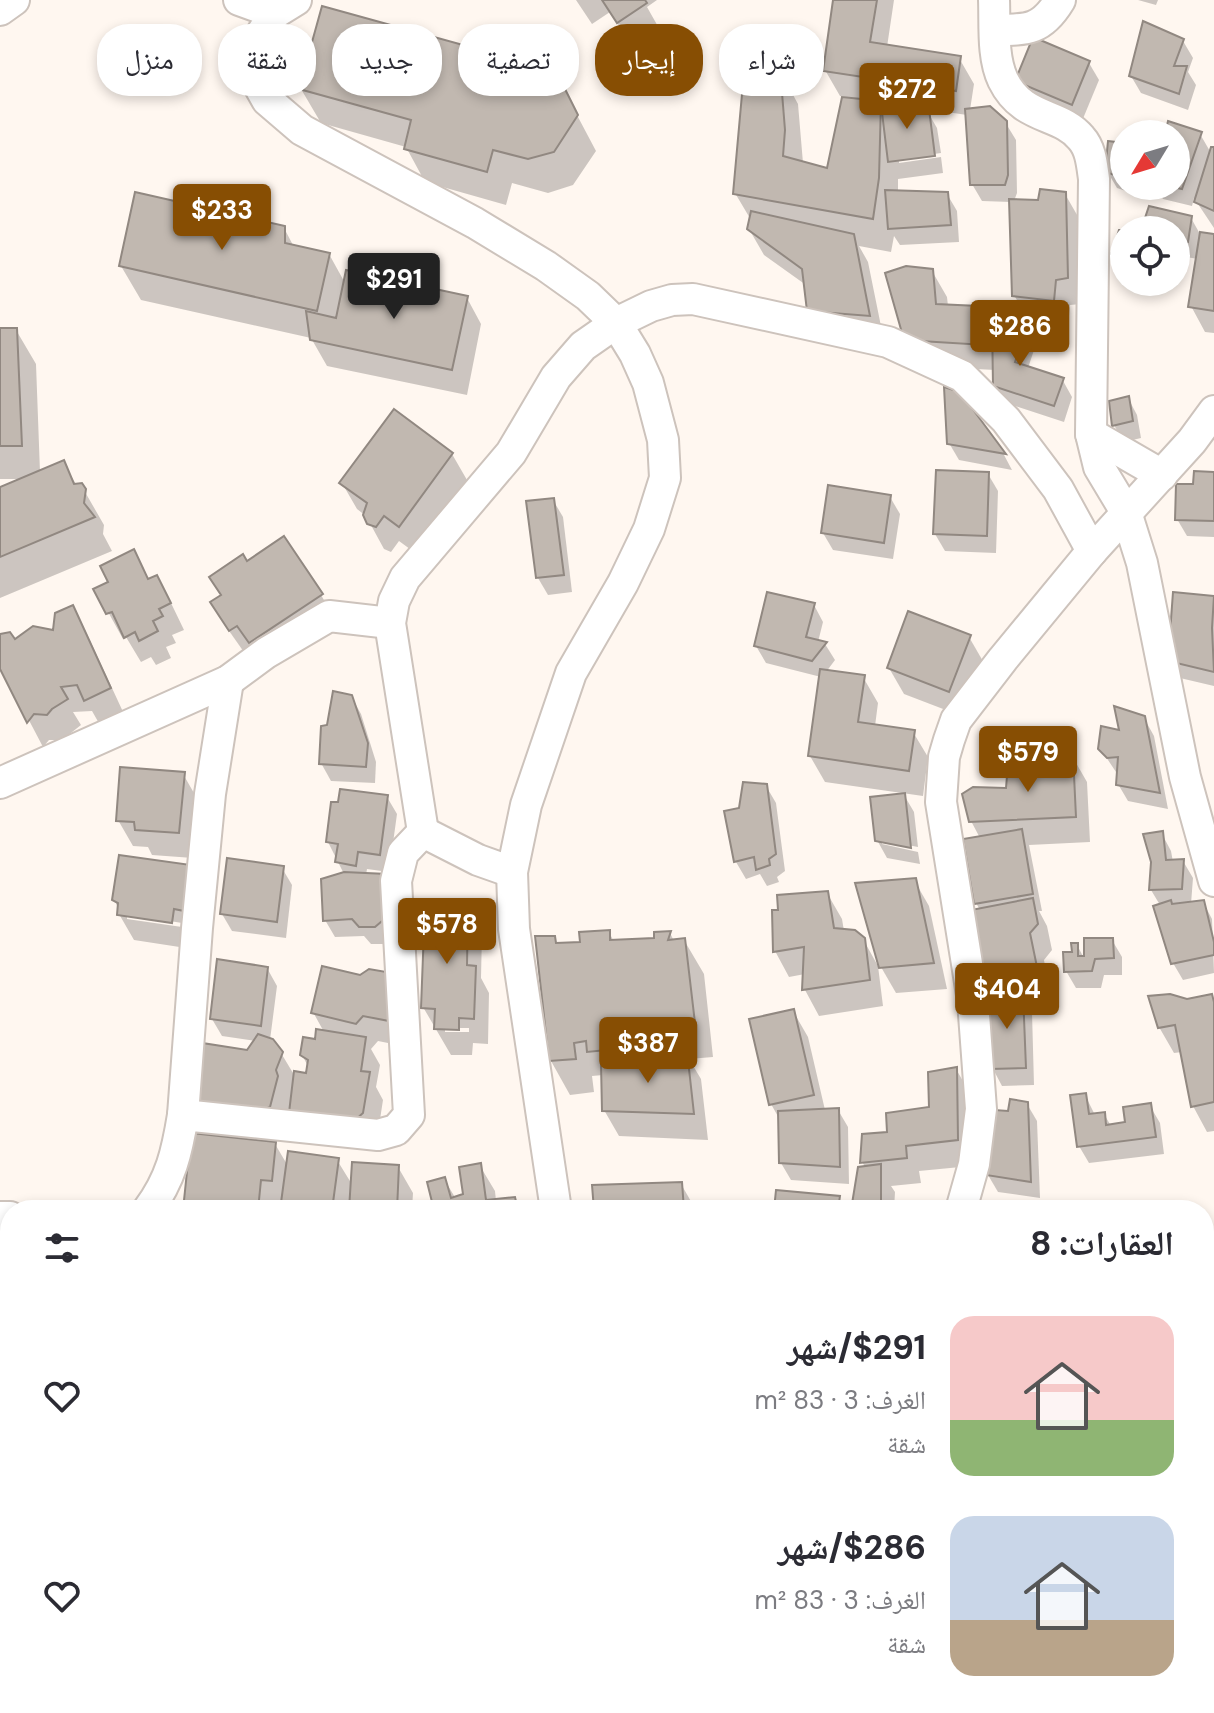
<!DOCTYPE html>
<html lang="ar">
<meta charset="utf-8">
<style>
body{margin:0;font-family:"DM Sans","Noto Naskh Arabic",sans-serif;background:#f7f7f7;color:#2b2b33;direction:rtl;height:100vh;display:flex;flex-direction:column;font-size:30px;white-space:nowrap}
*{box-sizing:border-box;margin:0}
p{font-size:26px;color:#7c7c81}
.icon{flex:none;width:44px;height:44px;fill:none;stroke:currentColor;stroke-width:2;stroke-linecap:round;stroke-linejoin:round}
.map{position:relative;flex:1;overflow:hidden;direction:ltr}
.side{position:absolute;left:0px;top:1200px;width:1214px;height:514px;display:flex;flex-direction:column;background:#fff;border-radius:32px 32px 0 0;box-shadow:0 4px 12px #0003;direction:rtl}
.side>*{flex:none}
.hud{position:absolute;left:24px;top:24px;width:800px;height:72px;direction:rtl;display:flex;gap:16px}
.needle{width:52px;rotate:232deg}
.fabs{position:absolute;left:1110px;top:120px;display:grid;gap:16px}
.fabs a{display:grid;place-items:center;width:80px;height:80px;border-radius:50%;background:#fff;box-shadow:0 4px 12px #0003;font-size:40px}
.price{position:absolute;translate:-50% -68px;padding:0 18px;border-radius:8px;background:#874e03;color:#fff;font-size:26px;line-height:52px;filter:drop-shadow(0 2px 4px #0008)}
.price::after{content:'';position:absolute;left:50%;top:48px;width:24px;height:18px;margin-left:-12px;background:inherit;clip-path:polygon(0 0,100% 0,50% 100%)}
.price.current{background:#222;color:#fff}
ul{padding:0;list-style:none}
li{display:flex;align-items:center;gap:24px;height:200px;padding:0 40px}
li span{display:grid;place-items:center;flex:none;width:224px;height:160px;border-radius:24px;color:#555}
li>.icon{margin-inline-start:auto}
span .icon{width:96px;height:96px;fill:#fffc;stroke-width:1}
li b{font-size:34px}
h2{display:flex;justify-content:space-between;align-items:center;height:96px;padding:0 40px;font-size:34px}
.chip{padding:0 28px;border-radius:32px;background:#fff;box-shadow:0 4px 12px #0003;font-size:28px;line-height:72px}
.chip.current{background:#874e03;color:#fff}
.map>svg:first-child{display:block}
.shadow{fill:#0003;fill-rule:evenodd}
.building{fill:#c1b8b0;stroke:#918881;stroke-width:2}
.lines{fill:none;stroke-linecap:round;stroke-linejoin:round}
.minor-casing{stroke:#cdc3bc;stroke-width:34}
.minor{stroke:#fff;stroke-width:30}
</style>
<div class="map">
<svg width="1214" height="1713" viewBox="0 0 1214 1713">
<rect width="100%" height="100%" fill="#fff7f0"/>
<!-- shadow -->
<g class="shadow">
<polygon points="576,0 657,0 647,7 660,30 633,47 610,12 592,24"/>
<polygon points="835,0 894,0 887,47 959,58 974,84 970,110 1005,122 1016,140 1017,193 1014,201 1039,202 1065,194 1080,220 1081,304 1070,305 1068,326 1029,321 1014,295 1011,202 982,201 972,184 967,115 926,109 937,128 941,153 899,159 899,163 941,157 943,173 898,179 898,193 947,194 957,211 959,242 900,245 894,236 891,252 859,246 868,262 884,341 824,336 806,285 764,255 749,229 751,220 735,193 779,69 798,104 803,163 829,170 845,97 840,96 825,70"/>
<polygon points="1138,0 1158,0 1156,5"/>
<polygon points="1183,41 1193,58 1188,72 1196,85 1188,110 1141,93 1131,76"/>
<polygon points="473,49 486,72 499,78 560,83 596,151 573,185 548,193 512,183 506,205 425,182 406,147 321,123 301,89"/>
<polygon points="1089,63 1099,80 1082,121 1027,98 1017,81"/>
<polygon points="1170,124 1200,134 1211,153 1214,150 1214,228 1194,198 1192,206 1163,199 1155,186 1150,199 1117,188 1107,171 1124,145 1124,186 1176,186 1176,134 1167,134"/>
<polygon points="1137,125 1149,134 1132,134"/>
<polygon points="1191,218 1200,234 1214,236 1214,333 1205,332 1191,306 1198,259 1180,256 1178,278 1176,278 1176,230 1143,230"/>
<polygon points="284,228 294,247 329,254 345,283 467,298 481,324 467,395 327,366 311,338 141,300 121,266"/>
<polygon points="1124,232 1124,272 1113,255"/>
<polygon points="932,271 947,297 948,306 978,308 994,337 1024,333 1034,350 1028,368 1062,379 1072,397 1064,422 1006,403 995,385 995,370 921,366 906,339"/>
<polygon points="0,330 16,330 36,364 40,472 63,462 77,486 81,485 104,525 103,534 112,551 0,598 0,489 23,479 0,479"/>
<polygon points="959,394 1004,455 1012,470 959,460 949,443"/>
<polygon points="1128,398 1137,415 1141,438 1124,442 1114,425"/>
<polygon points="452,454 467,480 414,552 399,541 391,552 384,549 366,516 357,509 342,483"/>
<polygon points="988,474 998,491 996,553 945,551 935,534"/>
<polygon points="1214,474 1214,537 1187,536 1177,519 1195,486"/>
<polygon points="890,497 900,514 893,559 833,550 823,533"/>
<polygon points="553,500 563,517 572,592 548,595 538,578"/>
<polygon points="133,552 149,580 171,603 184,630 172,635 176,643 166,647 171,658 156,665 151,657 141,662 126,637 123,639 96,590 111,583"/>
<polygon points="247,564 321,595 336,620 246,655 227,628 222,596"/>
<polygon points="1175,594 1214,598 1214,686 1180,678 1170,660"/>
<polygon points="814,605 823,622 818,642 825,644 835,660 826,672 863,677 878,703 875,726 913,732 928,757 923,796 825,782 810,756 821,677 766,663 756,646"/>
<polygon points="72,608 87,634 124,714 100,725 92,711 73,712 81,725 62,740 49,740 43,747 0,665 0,636 15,642 54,632"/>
<polygon points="969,637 984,663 964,717 904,694 889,668"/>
<polygon points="351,696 361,714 376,762 375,783 331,781 321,763 329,726"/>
<polygon points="1144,718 1154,736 1168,809 1128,801 1118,784 1118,775 1100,748"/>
<polygon points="1072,756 1087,782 1090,842 1029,845 1042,911 1039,911 1047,926 1052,950 1044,960 1050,993 1024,998 1032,1012 1034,1085 1002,1086 993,1069 990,993 982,978 980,910 976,903 980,838 971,821 1029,777 1041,761 1063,764"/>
<polygon points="183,774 198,800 193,858 152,855 148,847 133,846 118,820"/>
<polygon points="766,786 776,803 785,871 777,877 779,882 767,886 760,874 746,879 736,862 727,812 741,810"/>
<polygon points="904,795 914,812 918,847 882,840 882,844 918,852 920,864 887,858 877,840"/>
<polygon points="387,797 397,814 389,872 367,869 366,875 386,876 385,944 371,944 364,936 335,937 325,920 344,874 328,842 339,804"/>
<polygon points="1162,834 1171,851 1173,862 1183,861 1193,878 1191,904 1203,902 1212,919 1214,973 1183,980 1173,963 1160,905 1151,890"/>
<path d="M189 867 186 948 134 940 119 914V909L114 900ZM127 914 182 923V927L127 919Z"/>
<polygon points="282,868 292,885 286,938 232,931 222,914"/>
<polygon points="914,880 929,906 947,989 896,993 881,967"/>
<polygon points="827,893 842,919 844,931 863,939 878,966 883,1006 819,1016 805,990 805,974 789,977 775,951"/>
<path d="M467 907 482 933 481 978 489 993 488 1044 473 1043 472 1055H451L423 1007ZM445 1028H469V1032H445Z"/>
<polygon points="609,932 614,942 656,940 670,933 674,941 684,940 704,974 713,1057 689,1059 701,1079 708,1140 619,1136 604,1110 603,1075 592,1076 594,1092 570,1095 551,1061 554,938 558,945 582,944"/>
<polygon points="1112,940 1122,957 1122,975 1104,975 1101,988 1076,988 1066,971 1077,945 1086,962"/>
<polygon points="267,968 277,986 270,1040 281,1053 293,1073 308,1075 309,1068 302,1055 324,1032 313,1012 369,971 403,1046 378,1041 371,1049 380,1065 376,1087 383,1100 377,1139 284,1133 267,1139 210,1129 256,1041 222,1036 212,1019"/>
<polygon points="1187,1002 1214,1002 1214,1131 1207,1132 1193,1106 1182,1052 1174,1053 1159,1027"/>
<polygon points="793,1011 808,1037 825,1110 838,1110 848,1127 849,1184 791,1180 781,1163 780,1120 771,1104"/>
<polygon points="956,1069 971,1095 971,1166 919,1171 921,1183 891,1186 895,1192 894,1210 853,1210 866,1168 862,1162 889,1134 931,1109"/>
<polygon points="1085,1095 1095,1115 1104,1114 1111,1126 1127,1124 1150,1106 1160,1123 1164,1154 1089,1163 1079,1146"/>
<polygon points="1027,1104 1037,1121 1040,1198 998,1192 988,1175 1009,1113"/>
<polygon points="275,1144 288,1166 337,1160 353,1186 398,1167 413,1193 412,1210 282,1210 282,1205 275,1205 275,1210 185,1210"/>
<polygon points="480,1166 495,1191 496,1201 514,1199 520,1210 436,1210 444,1179 456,1199 466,1196"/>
<polygon points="681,1184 696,1210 596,1210"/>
<polygon points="838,1198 845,1210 776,1210"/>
<polygon points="1062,1205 1083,1210 1061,1210"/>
<polygon points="645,1704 773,1704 779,1713 650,1713"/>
<polygon points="1051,1704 1128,1704 1127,1713 1056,1713"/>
<polygon points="1140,1705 1151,1706 1155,1713 1138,1713"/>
</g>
<!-- building -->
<g class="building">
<polygon points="602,0 645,0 647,3 617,23"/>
<polygon points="833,0 877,0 870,42 961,56 956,91 823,71"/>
<polygon points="322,6 474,48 476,66 499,76 525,60 561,81 578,115 554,152 528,159 493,150 487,172 404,149 411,120 299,89"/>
<polygon points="1143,21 1184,39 1174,66 1187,66 1179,94 1129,76"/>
<polygon points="1033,37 1090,61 1072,105 1015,81"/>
<polygon points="745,61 780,68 785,130 783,156 827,168 842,97 881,101 879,178 873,219 733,194"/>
<polygon points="880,96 929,109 935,156 888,162"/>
<polygon points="990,106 1007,121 1008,175 1005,185 970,185 965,109"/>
<polygon points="1168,121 1202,132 1182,189 1168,186 1176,186 1176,134 1165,134"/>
<polygon points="1108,141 1124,143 1124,178 1105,172"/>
<polygon points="1211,147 1214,147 1214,211 1194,202"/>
<polygon points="1040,189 1066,192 1068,278 1056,280 1054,301 1012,296 1009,199 1038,200"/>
<polygon points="885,190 948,192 951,225 888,229"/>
<polygon points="135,192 285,226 285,243 330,253 317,311 119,266"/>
<polygon points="1149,206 1192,216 1188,242 1176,240 1176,230 1141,230"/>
<polygon points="751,211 854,234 870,316 807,311 802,269 747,229"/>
<polygon points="1119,230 1124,230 1124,257 1111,255"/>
<polygon points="1200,232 1214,234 1214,311 1188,307"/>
<polygon points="906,266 933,269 936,304 979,306 985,345 904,340 885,273"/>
<polygon points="346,270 468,296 452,370 310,340 306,311 336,318"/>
<polygon points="992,319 1026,331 1015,362 1064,378 1054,406 993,386"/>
<polygon points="0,328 17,328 22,446 0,446"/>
<polygon points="944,387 960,392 1006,454 947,444"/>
<polygon points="1129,396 1133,421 1112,426 1109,401"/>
<polygon points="394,409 453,453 399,527 384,516 376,527 367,524 363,515 367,503 339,483"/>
<polygon points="64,460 74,484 82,483 86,489 84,503 95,517 0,557 0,487"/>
<polygon points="936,470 989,472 987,536 933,534"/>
<polygon points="1194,471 1214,472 1214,521 1175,520 1176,484 1193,484"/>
<polygon points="828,485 891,495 884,543 821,533"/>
<polygon points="554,498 564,575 536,578 526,501"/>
<polygon points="284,536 323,594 249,643 237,626 229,631 210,602 221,595 209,577 243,554 247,561"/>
<polygon points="134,549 148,579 157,575 171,603 159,609 163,616 153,621 158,631 139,641 135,632 124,638 112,612 106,614 93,589 108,582 100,566"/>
<polygon points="767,592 815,603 806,637 827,642 812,661 754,646"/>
<polygon points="1173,592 1214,596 1212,628 1214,672 1168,661"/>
<polygon points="73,605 111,688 84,701 77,685 61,687 68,699 52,709 47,715 34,714 27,723 0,669 0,634 10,632 15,639 33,626 53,630 55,613"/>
<polygon points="908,611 971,635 949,692 887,668"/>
<polygon points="820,669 865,675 858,722 915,730 909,771 808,756"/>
<polygon points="333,691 352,695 368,743 366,767 319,764 321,726 327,725"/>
<polygon points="1114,706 1145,716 1160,793 1116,785 1118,757 1107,758 1098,749 1101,726 1119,730"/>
<polygon points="1028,752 1042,759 1061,762 1060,753 1073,754 1076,817 969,822 962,794 973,787 1006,788 1007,776 1027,775"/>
<polygon points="120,767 185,772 179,833 135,830 134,822 116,821"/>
<polygon points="743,782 767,784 776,854 769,859 770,865 756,870 754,857 734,862 724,811 739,808"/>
<polygon points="340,789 388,795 380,855 358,852 356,866 335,862 338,844 326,842 331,802 338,802"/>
<polygon points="905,793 911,848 875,841 870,797"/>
<polygon points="1022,829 1033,894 974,904 963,839"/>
<polygon points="1163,831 1166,860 1184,859 1182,889 1149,890 1151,862 1143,834"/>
<polygon points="119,855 191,865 184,911 174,909 172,923 117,915 118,903 112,900"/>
<polygon points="227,858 284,866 277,922 220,914"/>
<polygon points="344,872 387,874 389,915 375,927 359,927 352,919 323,921 321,879"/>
<polygon points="916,878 934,963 879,968 855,883"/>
<polygon points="828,891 834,928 855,930 865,938 870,980 802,990 804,947 773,952 772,910 778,910 777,895"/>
<polygon points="1033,898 1038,924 1030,933 1037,967 980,978 966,911"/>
<polygon points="1171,900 1172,904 1204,900 1214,942 1214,955 1171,964 1153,906"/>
<polygon points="425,903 468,905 467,965 476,966 474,1019 459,1018 459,1030 434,1029 435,1009 421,1008"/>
<polygon points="610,930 610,940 654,938 654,932 671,931 668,940 685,938 695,1023 635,1029 637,1047 587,1052 586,1041 574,1043 576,1059 549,1061 535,936 555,936 556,943 580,942 579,932"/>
<polygon points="1084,938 1113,938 1114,958 1095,959 1092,971 1064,972 1063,952 1072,952 1071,943 1078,943 1078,956 1084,956"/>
<polygon points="217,959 268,967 261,1026 210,1019"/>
<polygon points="322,966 360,975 369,969 398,974 389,1021 363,1016 356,1024 311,1013"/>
<polygon points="988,993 1023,993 1026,1068 991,1069"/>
<polygon points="1170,994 1187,999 1212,994 1214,1002 1214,1102 1191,1107 1175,1025 1158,1028 1148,996"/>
<polygon points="794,1009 814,1095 769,1105 749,1019"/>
<polygon points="316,1029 366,1037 361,1071 370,1072 363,1113 354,1121 289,1113 294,1071 306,1073 308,1060 300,1055 303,1037 315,1039"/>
<polygon points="258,1034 273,1039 283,1052 276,1070 278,1076 270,1107 252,1114 193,1103 202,1043 247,1050"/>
<polygon points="687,1051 694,1114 602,1111 601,1064"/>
<polygon points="957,1067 958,1140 906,1146 907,1158 860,1163 862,1134 887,1132 886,1113 929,1107 928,1072"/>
<polygon points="1086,1093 1089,1114 1105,1112 1106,1125 1125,1122 1123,1107 1151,1103 1156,1137 1077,1147 1070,1095"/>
<polygon points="1010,1099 1028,1102 1031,1182 986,1175 981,1109 1008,1111"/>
<polygon points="839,1108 840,1167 779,1163 778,1111"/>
<polygon points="191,1133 276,1142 272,1181 261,1180 258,1210 183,1210"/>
<polygon points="288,1151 339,1158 332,1210 280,1210"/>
<polygon points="352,1162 399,1165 397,1210 349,1210"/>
<polygon points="481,1163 486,1200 515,1197 518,1210 434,1210 427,1182 445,1177 451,1198 463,1194 459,1167"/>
<polygon points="881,1164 881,1210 851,1210 858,1167"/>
<polygon points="682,1182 684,1210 594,1210 592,1185"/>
<polygon points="776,1190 840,1196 838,1210 774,1210"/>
<polygon points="643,1704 756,1704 745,1713 649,1713"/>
</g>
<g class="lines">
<defs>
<g id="minor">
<polyline points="239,0 275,13"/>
<polyline points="296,0 275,13 260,36 254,60 258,84 267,100 302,130 475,223 546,266 588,296 616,323 635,354 648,383 663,440 665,478 649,529 623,583 571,673 526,805 512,872 514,929 556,1210"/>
<path d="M994 0C995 25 992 57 1003 80 1023 121 1060 112 1081 138 1091 149 1092 165 1094 179L1091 434 1099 467 1126 512 1142 563 1185 777 1214 881"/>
<polyline points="0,10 14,0"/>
<path d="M995 30C1028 30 1042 30 1060 0"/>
<polyline points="1091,434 1162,475"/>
<polyline points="0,783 228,681 266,653 329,616 390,623"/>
<polyline points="423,832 390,623 394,601 405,578 511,453 556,377 583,346 616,323 651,306 672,300 693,299 888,342 962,376 1006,420 1058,489 1092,551"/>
<polyline points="423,832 478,860 512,872"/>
<polyline points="183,1115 197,928 210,794 228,681"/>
<path d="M148 1210C171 1179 177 1152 183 1115L378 1135 396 1130 409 1115 396 881 403 853 423 832"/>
<polyline points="961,1210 974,1164 981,1109 973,1001 941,802 944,757 949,740 956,720 1003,659 1092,551 1192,441 1214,411"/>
<polyline points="0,1217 10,1217"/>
<polyline points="1204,1515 1214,1514"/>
<polyline points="787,1704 790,1713"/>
<polyline points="220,1713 510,1710"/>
<polyline points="1013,1713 1013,1704"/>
</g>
</defs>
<!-- minor casing -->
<use href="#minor" class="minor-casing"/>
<!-- minor -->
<use href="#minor" class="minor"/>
</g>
</svg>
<div class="fabs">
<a><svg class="needle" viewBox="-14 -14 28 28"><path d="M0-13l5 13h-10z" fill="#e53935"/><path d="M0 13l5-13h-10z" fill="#7c7c81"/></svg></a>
<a><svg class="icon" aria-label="locate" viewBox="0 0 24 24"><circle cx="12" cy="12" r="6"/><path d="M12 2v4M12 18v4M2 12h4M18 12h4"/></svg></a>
</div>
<b class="price" style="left:907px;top:131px">$272</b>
<b class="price" style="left:222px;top:252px">$233</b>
<b class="price current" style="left:394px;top:321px">$291</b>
<b class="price" style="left:1020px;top:368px">$286</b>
<b class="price" style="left:1028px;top:794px">$579</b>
<b class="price" style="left:447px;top:966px">$578</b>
<b class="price" style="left:1007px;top:1031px">$404</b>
<b class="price" style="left:648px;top:1085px">$387</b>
<div class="hud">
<a class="chip">شراء</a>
<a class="chip current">إيجار</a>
<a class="chip">تصفية</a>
<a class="chip">جديد</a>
<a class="chip">شقة</a>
<a class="chip">منزل</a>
</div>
<section class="side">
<h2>العقارات: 8<svg class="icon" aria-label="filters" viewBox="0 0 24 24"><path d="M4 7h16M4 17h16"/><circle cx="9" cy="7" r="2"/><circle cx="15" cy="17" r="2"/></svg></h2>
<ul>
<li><span style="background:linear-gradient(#f6c9c9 65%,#8fb573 0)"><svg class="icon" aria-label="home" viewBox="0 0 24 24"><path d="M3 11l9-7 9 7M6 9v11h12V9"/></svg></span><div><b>$291/شهر</b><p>الغرف: 3 · 83 m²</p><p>شقة</p></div><svg class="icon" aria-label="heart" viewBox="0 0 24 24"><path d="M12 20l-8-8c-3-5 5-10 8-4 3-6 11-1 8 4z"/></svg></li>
<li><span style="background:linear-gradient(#c9d6e8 65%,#b9a48a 0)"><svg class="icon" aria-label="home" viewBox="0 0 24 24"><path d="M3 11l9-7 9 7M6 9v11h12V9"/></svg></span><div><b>$286/شهر</b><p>الغرف: 3 · 83 m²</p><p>شقة</p></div><svg class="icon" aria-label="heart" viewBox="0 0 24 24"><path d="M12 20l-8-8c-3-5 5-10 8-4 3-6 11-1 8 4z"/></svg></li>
</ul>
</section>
</div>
